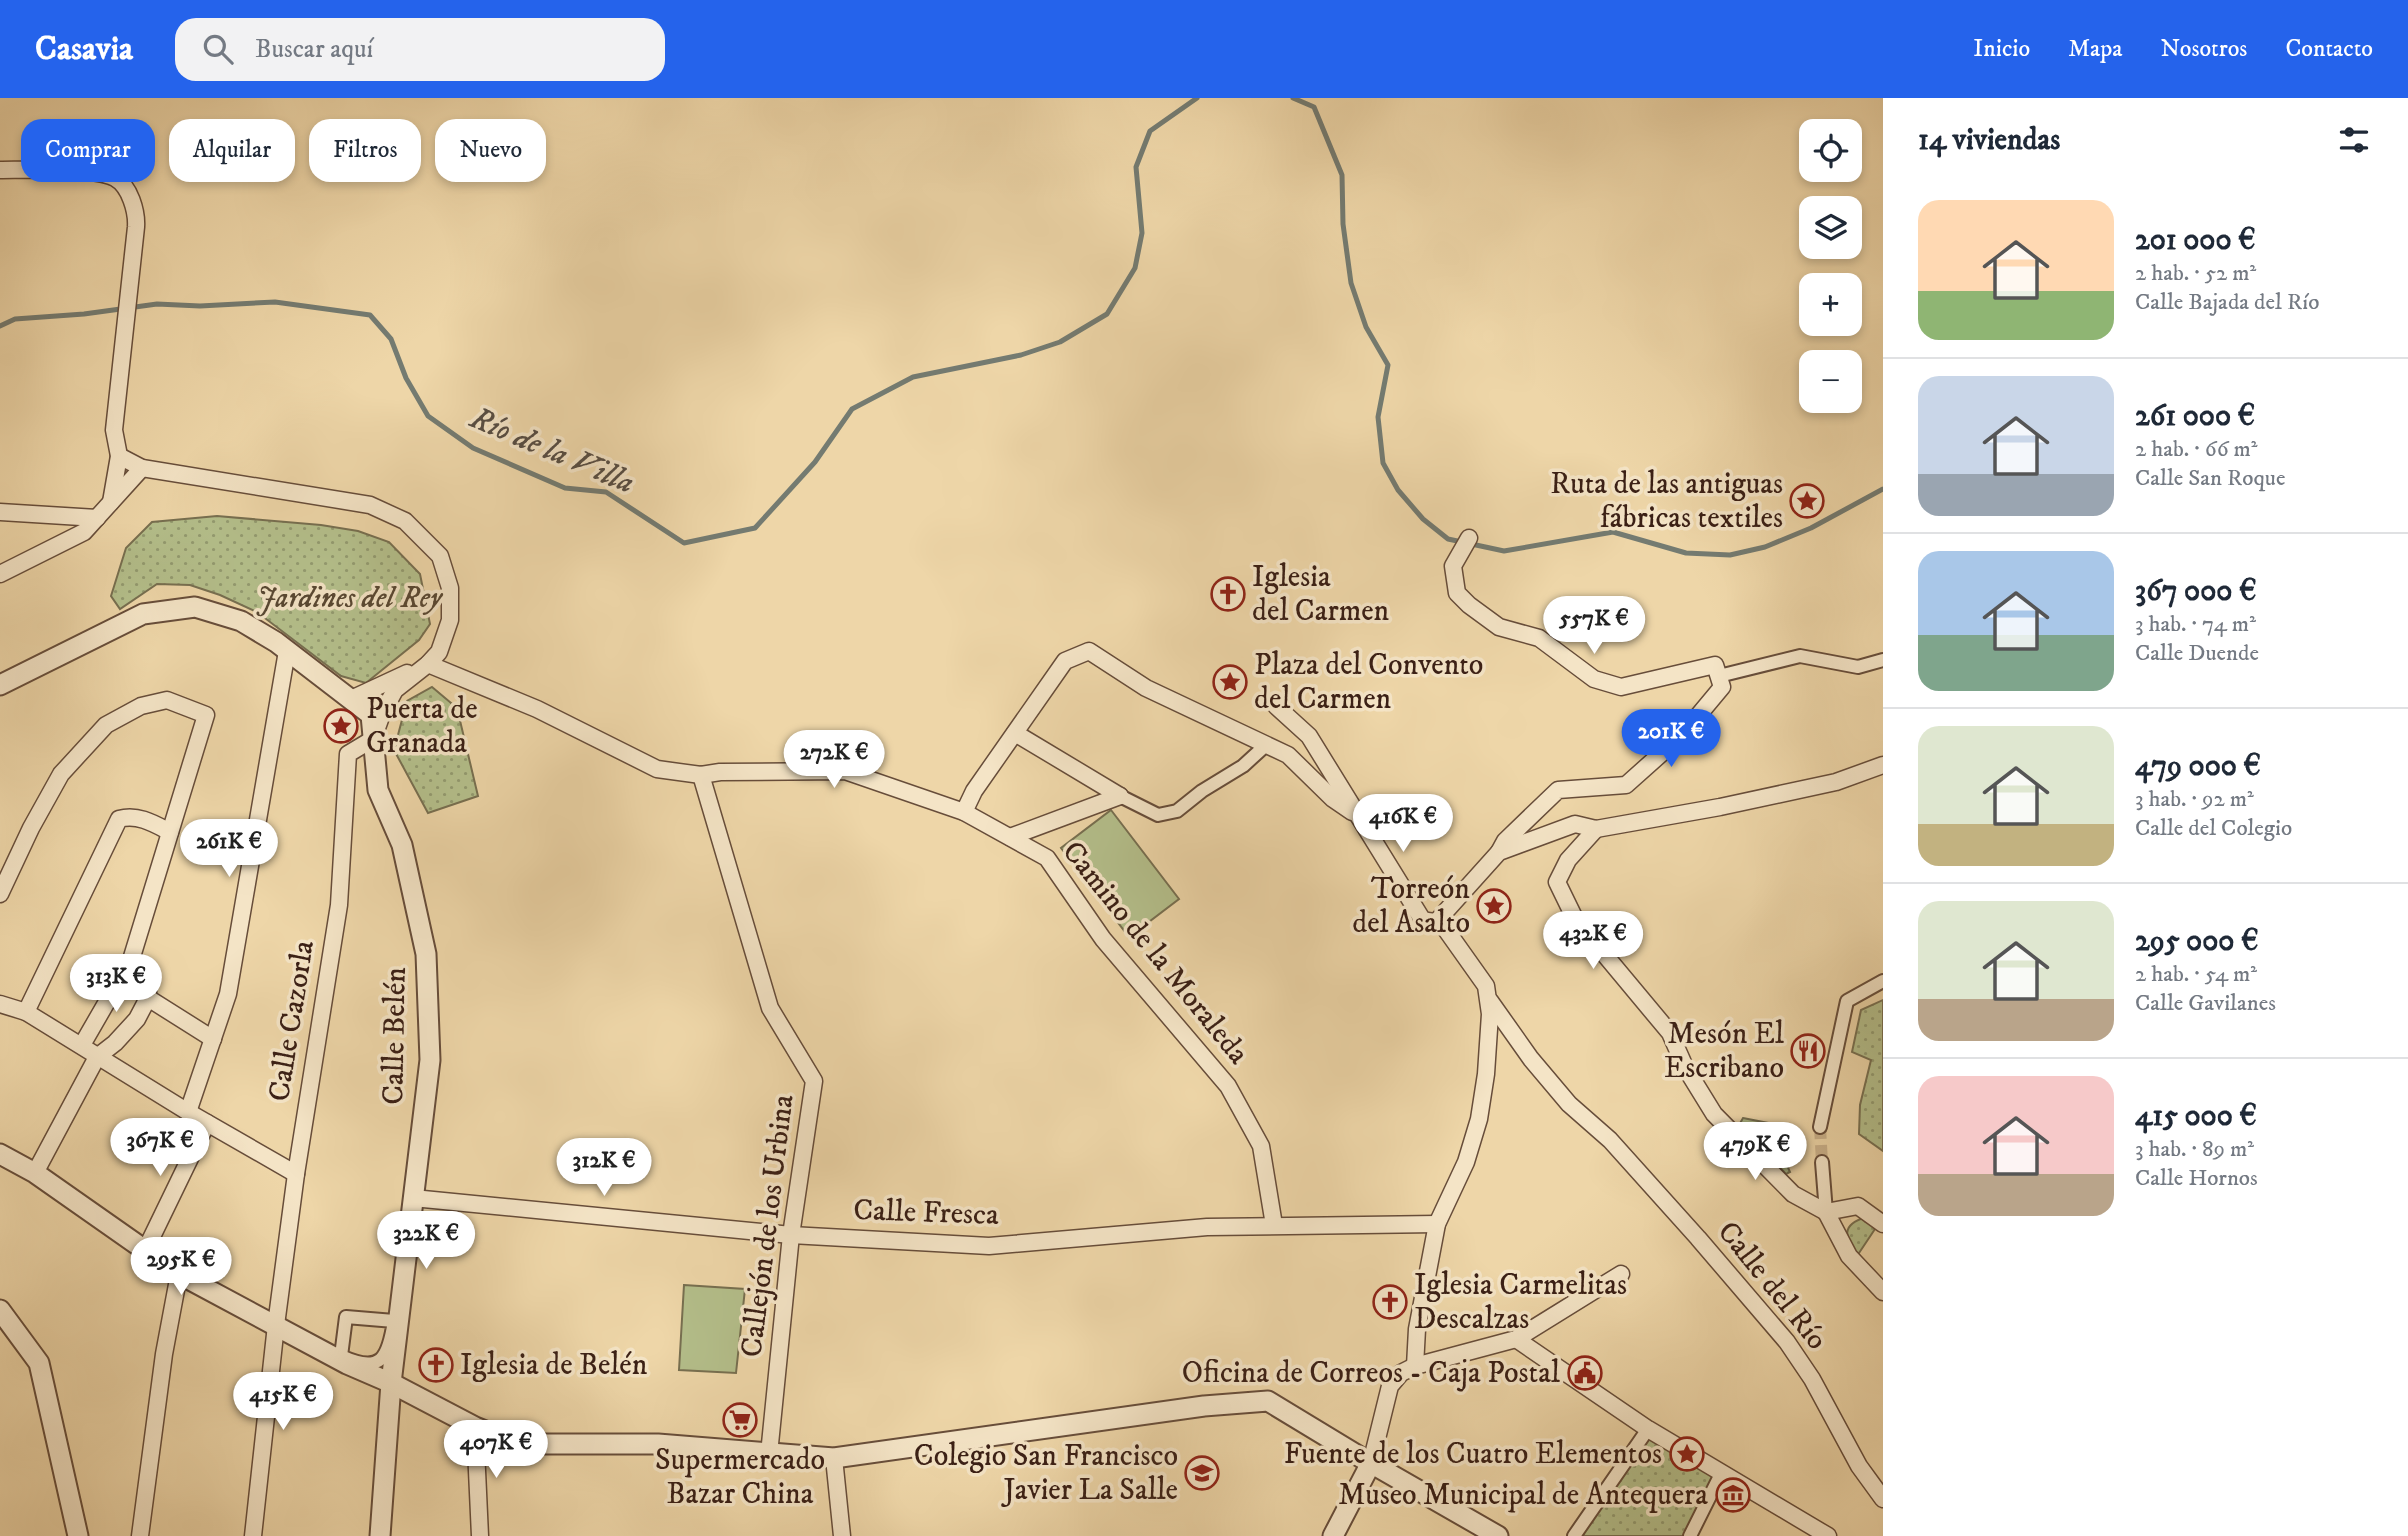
<!DOCTYPE html>
<html lang="es">
<meta charset="utf-8">
<style>
body{margin:0;font-family:"IM FELL DW Pica",serif;background:#f2f2f3;color:#1f2937;height:100vh;display:flex;flex-direction:column;font-size:26px;white-space:nowrap}
*{box-sizing:border-box;margin:0}
p{font-size:23px;color:#747a83}
.icon{flex:none;width:38px;height:38px;fill:none;stroke:currentColor;stroke-width:2;stroke-linecap:round;stroke-linejoin:round}
.map{position:relative;flex:1;overflow:hidden}
.drawer{display:flex;flex-direction:column;background:#fff;width:525px}
.drawer>*{flex:none}
.hud{position:absolute;left:21px;top:21px;width:665px;height:63px;display:flex;gap:14px}
.controls{position:absolute;left:1799px;top:21px;display:grid;gap:14px}
.controls a{display:grid;place-items:center;width:63px;height:63px;border-radius:14px;background:#fff;box-shadow:0 4px 10px #0003;font-size:35px}
.price{position:absolute;translate:-50% -60px;padding:0 16px;border-radius:24px;background:#fff;color:#222;font-size:23px;line-height:46px;filter:drop-shadow(0 2px 4px #0008)}
.price::after{content:'';position:absolute;left:50%;top:42px;width:21px;height:16px;margin-left:-10px;background:inherit;clip-path:polygon(0 0,100% 0,50% 100%)}
.price.on{background:#2563eb;color:#fff}
ul{padding:0;list-style:none}
li{display:flex;align-items:center;gap:21px;height:175px;padding:0 35px}
li+li{border-top:2px solid #e0e1e3}
li span{display:grid;place-items:center;flex:none;width:196px;height:140px;border-radius:21px;color:#555}
li>.icon{margin-inline-start:auto}
span .icon{width:84px;height:84px;fill:#fffc;stroke-width:1}
li b{font-size:30px}
h2{display:flex;justify-content:space-between;align-items:center;height:84px;padding:0 35px;font-size:30px}
.chip{padding:0 24px;border-radius:21px;background:#fff;box-shadow:0 4px 10px #0003;font-size:24px;line-height:63px}
.chip.on{background:#2563eb;color:#fff}
header{display:flex;align-items:center;gap:42px;box-sizing:border-box;height:98px;padding:0 35px;background:#2563eb;color:#fff}
header strong{font-size:33px}
nav{display:flex;gap:38px;margin-inline-start:auto;font-size:24px}
.search{width:490px;height:63px;background:#f2f2f3;display:flex;align-items:center;gap:18px;box-sizing:border-box;padding:0 24px;border-radius:21px;color:#747a83;font-size:26px}
main{display:flex;flex:1;min-height:0}
.map>svg:first-child{display:block}
.green{fill:url(#green-dots);stroke:#776f50;stroke-width:2}
.pitch{fill:#b4bf8b;stroke:#776f50;stroke-width:2}
.lines{fill:none;stroke-linecap:round;stroke-linejoin:round}
.stream{stroke:#747b71;stroke-width:5}
.pedestrian-tunnel{stroke:#cab18b;stroke-width:12;stroke-dasharray:12 6;stroke-linecap:butt}
.pedestrian-casing{stroke:#674d3a;stroke-width:16}
.minor-casing{stroke:#674d3a;stroke-width:19}
.tertiary-casing{stroke:#674d3a;stroke-width:23}
.pedestrian{stroke:#f4e4c6;stroke-width:12}
.minor{stroke:#f4e4c6;stroke-width:16}
.tertiary{stroke:#f4e4c6;stroke-width:19}
.labels{text-anchor:middle;dominant-baseline:central;stroke-width:7;stroke-linejoin:round;paint-order:stroke}
.poi-label{font-size:30px;fill:#3a1f15;stroke:#f4e4c6;text-anchor:end}
.park-label{font-size:30px;font-style:italic;fill:#584732;stroke:#f4e4c6}
.street-label{font-size:30px;fill:#3a1f15;stroke:#f4e4c6}
.water-label{font-size:32px;font-style:italic;fill:#574d43;stroke:#f4e4c6}
</style>
<header>
<strong>Casavia</strong>
<div class="search"><svg class="icon" aria-label="search" viewBox="0 0 24 24"><circle cx="10" cy="10" r="6"/><path d="M15 15l6 6"/></svg>Buscar aquí</div>
<nav><a>Inicio</a><a>Mapa</a><a>Nosotros</a><a>Contacto</a></nav>
</header>
<main>
<div class="map">
<svg width="1883" height="1438" viewBox="0 0 1883 1438">
<defs>
<pattern id="green-dots" width="8" height="8" patternUnits="userSpaceOnUse" patternTransform="scale(1.75)"><rect width="8" height="8" fill="#b4bf8b"/><path d="M2 2h.1M6 6h.1" fill="none" stroke="#939b70" stroke-width="1.8" stroke-linecap="round"/></pattern>
</defs>
<rect width="100%" height="100%" fill="#eed6a8"/>
<filter id="stains"><feTurbulence type="fractalNoise" baseFrequency=".00286" numOctaves="4"/><feColorMatrix values="0 0 0 0 .2 0 0 0 0 .09 0 0 0 0 .02 0 0 0 .5 -.17"/></filter>
<radialGradient id="worn" r=".72"><stop offset=".6" stop-color="#630" stop-opacity="0"/><stop offset="1" stop-color="#630" stop-opacity=".3"/></radialGradient>
<!-- green -->
<g class="green">
<polygon points="217,418 321,427 358,433 389,444 420,476 430,526 419,542 366,585 341,578 257,514 220,497 190,487 157,486 120,511 111,498 126,450 152,424"/>
<polygon points="432,589 457,610 478,698 428,715 394,652 407,603"/>
<polygon points="1883,902 1883,1053 1859,1036 1860,1007 1871,962 1852,954 1861,912"/>
<polygon points="1743,1020 1768,1025 1790,1074 1786,1076 1739,1027"/>
<path d="M1866 1119 1877 1128 1857 1158C1845 1139 1840 1127 1866 1119Z"/>
<polygon points="1648,1331 1722,1374 1690,1438 1585,1438 1577,1433"/>
</g>
<!-- pitch -->
<g class="pitch">
<polygon points="1111,712 1179,801 1129,839 1061,750"/>
<polygon points="684,1187 745,1191 736,1275 679,1272"/>
</g>
<g class="lines">
<!-- stream -->
<g class="stream">
<polyline points="1293,0 1314,9 1342,77 1343,126 1351,185 1366,229 1388,267 1378,319 1383,365 1398,392 1423,421 1448,441 1504,453 1613,434 1686,455 1730,457 1765,449 1811,430 1883,391"/>
<polyline points="0,228 15,221 84,216 157,206 200,208 275,204 370,217 391,241 406,280 428,318 473,350 565,390 606,394 684,445 755,430 815,364 852,311 913,279 1021,257 1060,244 1107,216 1135,170 1142,135 1136,69 1150,33 1197,0"/>
</g>
<!-- pedestrian-tunnel -->
<polyline class="pedestrian-tunnel" points="1820,1029 1822,1064"/>
<defs>
<g id="pedestrian">
<polyline points="1719,578 1800,558 1858,569 1883,562"/>
<polyline points="1120,698 1158,717 1177,713 1202,693 1243,668 1266,647"/>
<polyline points="1820,1029 1847,903 1883,883"/>
<polyline points="1822,1064 1826,1114"/>
<path d="M346 1219 394 1223C388 1261 381 1276 341 1258Z"/>
<polyline points="1574,1438 1648,1331"/>
<polyline points="1690,1438 1722,1374"/>
</g>
<g id="minor">
<path d="M0 72C25 72 95 69 115 80 130 88 137 114 136 129L114 332 119 358 111 404"/>
<polyline points="119,358 142,370 370,407 405,423 440,458 450,490 450,522 439,554 428,566 395,592 382,616 373,641 348,656 339,807 296,1076 276,1227 253,1438"/>
<polyline points="0,414 97,420"/>
<polyline points="1469,440 1453,468 1457,495 1469,507 1499,529 1539,540 1594,581 1621,589 1715,567 1722,589 1682,637 1626,687 1558,692 1505,743 1499,754"/>
<polyline points="0,476 84,434 142,370"/>
<polyline points="428,566 537,611 657,671 701,677 720,674 845,673 964,714 1047,760 1103,841 1228,988 1261,1048 1274,1127"/>
<polyline points="351,601 407,575"/>
<path d="M1276 608 1309 638 1422 821C1429 825 1435 822 1442 826L1486 888 1490 916 1486 976 1479 1021 1466 1064 1437 1126 1417 1231 1415 1268"/>
<polyline points="1015,635 1120,698"/>
<polyline points="701,677 770,910 814,983 791,1137 769,1356"/>
<polyline points="964,714 974,693 1065,563 1089,553 1146,590 1288,657 1333,701 1352,714"/>
<polyline points="1596,731 1568,762 1557,784 1575,821 1670,935 1685,969 1714,1016 1793,1096 1826,1114"/>
<polyline points="1010,739 1120,698"/>
<polyline points="0,796 31,730 61,676 106,627 141,608 167,602 206,617 131,862 82,947"/>
<polyline points="1437,823 1499,754 1575,726 1596,731 1720,709 1836,684 1883,667"/>
<polyline points="148,900 213,941"/>
<polyline points="1490,903 1531,961 1569,1006 1610,1042 1698,1140 1787,1244 1812,1281 1859,1368 1883,1401"/>
<polyline points="0,906 26,914 188,1014 296,1076"/>
<path d="M26 914 119 721C138 716 153 725 170 734"/>
<polyline points="188,1014 228,896 287,553"/>
<polyline points="35,1075 97,959 115,945 137,921 148,900 148,886 126,870"/>
<polyline points="413,1100 791,1137 989,1148 1207,1129 1437,1126"/>
<polyline points="1826,1114 1849,1158 1883,1194"/>
<polyline points="1826,1114 1858,1108 1883,1126"/>
<polyline points="146,1151 207,1025"/>
<polyline points="1516,1241 1648,1331 1828,1438"/>
<polyline points="475,1329 480,1438"/>
<polyline points="834,1360 842,1438"/>
<polyline points="1371,1365 1390,1288 1401,1275 1415,1268 1516,1241 1621,1176"/>
<polyline points="140,1438 164,1256 179,1176"/>
</g>
<g id="tertiary">
<polyline points="0,587 143,516 195,509 241,523 276,544 371,617 378,692 402,747 426,856 430,962 391,1285 380,1438"/>
<polyline points="0,1056 35,1075 179,1176 347,1266 391,1285 475,1329 505,1341 532,1346 658,1346 834,1360 1204,1308 1268,1303 1362,1360 1498,1438"/>
<polyline points="0,1212 39,1265 78,1438"/>
<polyline points="1333,1438 1371,1365"/>
</g>
</defs>
<!-- pedestrian casing -->
<use href="#pedestrian" class="pedestrian-casing"/>
<!-- minor casing -->
<use href="#minor" class="minor-casing"/>
<!-- tertiary casing -->
<use href="#tertiary" class="tertiary-casing"/>
<!-- pedestrian -->
<use href="#pedestrian" class="pedestrian"/>
<!-- minor -->
<use href="#minor" class="minor"/>
<!-- tertiary -->
<use href="#tertiary" class="tertiary"/>
</g>
<!-- icons -->
<defs>
<symbol id="sight-ring" viewBox="-11 -11 22 22"><circle r="9.5" fill="#f4e4c6" stroke="#8f2418" stroke-width="1.5"/><path d="M0-6L1.8-2.2L6-1.7L2.9 1.2L3.7 5.4L0 3.3L-3.7 5.4L-2.9 1.2L-6-1.7L-1.8-2.2Z" fill="#8f2418"/></symbol>
<symbol id="church-ring" viewBox="-11 -11 22 22"><circle r="9.5" fill="#f4e4c6" stroke="#8f2418" stroke-width="1.5"/><path d="M-1.2-6h2.4v3.5h3.3v2.4h-3.3V6h-2.4V-.1h-3.3v-2.4h3.3Z" fill="#8f2418"/></symbol>
<symbol id="restaurant-ring" viewBox="-11 -11 22 22"><circle r="9.5" fill="#f4e4c6" stroke="#8f2418" stroke-width="1.5"/><path d="M-5-6h1v4h1v-4h1v4h1v-4h1v5L-1.5 .5V6h-2V.5L-5-1ZM5-6V6H3V1.5H1.5Q1.5-4 5-6Z" fill="#8f2418"/></symbol>
<symbol id="civic-ring" viewBox="-11 -11 22 22"><circle r="9.5" fill="#f4e4c6" stroke="#8f2418" stroke-width="1.5"/><path d="M-.6-6.5H3V-4.5H.6V-3L4-1V1h2V6H-6V1h2V-1L-.6-3ZM-1.2 2.5V6h2.4V2.5Z" fill="#8f2418"/></symbol>
<symbol id="supermarket-ring" viewBox="-11 -11 22 22"><circle r="9.5" fill="#f4e4c6" stroke="#8f2418" stroke-width="1.5"/><path d="M-6-5.5h2.5l.6 2H6L4.5 2H-2.5L-4.4-4H-6ZM-1.5 3.2a1.3 1.3 0 1 0 .1 0ZM3 3.2a1.3 1.3 0 1 0 .1 0Z" fill="#8f2418"/></symbol>
<symbol id="school-ring" viewBox="-11 -11 22 22"><circle r="9.5" fill="#f4e4c6" stroke="#8f2418" stroke-width="1.5"/><path d="M0-5L7-2L0 1L-7-2ZM-4 1L0 2.5L4 1V4Q0 6-4 4Z" fill="#8f2418"/></symbol>
<symbol id="museum-ring" viewBox="-11 -11 22 22"><circle r="9.5" fill="#f4e4c6" stroke="#8f2418" stroke-width="1.5"/><path d="M0-6L6-3V-2H-6V-3ZM-5-1h2V3h-2ZM-1-1h2V3h-2ZM3-1h2V3H3ZM-6 4H6V6H-6Z" fill="#8f2418"/></symbol>
</defs>
<g fill-rule="evenodd">
<use href="#sight-ring" x="1788" y="384" width="38" height="38"/>
<use href="#church-ring" x="1209" y="477" width="38" height="38"/>
<use href="#sight-ring" x="1211" y="565" width="38" height="38"/>
<use href="#sight-ring" x="322" y="609" width="38" height="38"/>
<use href="#sight-ring" x="1475" y="789" width="38" height="38"/>
<use href="#restaurant-ring" x="1789" y="934" width="38" height="38"/>
<use href="#church-ring" x="1371" y="1185" width="38" height="38"/>
<use href="#church-ring" x="417" y="1248" width="38" height="38"/>
<use href="#civic-ring" x="1566" y="1256" width="38" height="38"/>
<use href="#supermarket-ring" x="721" y="1303" width="38" height="38"/>
<use href="#sight-ring" x="1668" y="1337" width="38" height="38"/>
<use href="#school-ring" x="1183" y="1356" width="38" height="38"/>
<use href="#museum-ring" x="1714" y="1378" width="38" height="38"/>
</g>
<g class="labels">
<!-- poi labels -->
<g class="poi-label">
<text x="1783" y="386">Ruta de las antiguas<tspan x="1783" dy="34">fábricas textiles</tspan></text>
<text x="1252" y="479" text-anchor="start">Iglesia<tspan x="1252" dy="34">del Carmen</tspan></text>
<text x="1254" y="567" text-anchor="start">Plaza del Convento<tspan x="1254" dy="34">del Carmen</tspan></text>
<text x="366" y="611" text-anchor="start">Puerta de<tspan x="366" dy="34">Granada</tspan></text>
<text x="1470" y="791">Torreón<tspan x="1470" dy="34">del Asalto</tspan></text>
<text x="1784" y="936">Mesón El<tspan x="1784" dy="34">Escribano</tspan></text>
<text x="1414" y="1187" text-anchor="start">Iglesia Carmelitas<tspan x="1414" dy="34">Descalzas</tspan></text>
<text x="460" y="1267" text-anchor="start">Iglesia de Belén</text>
<text x="1560" y="1275">Oficina de Correos - Caja Postal</text>
<text x="1662" y="1356">Fuente de los Cuatro Elementos</text>
<text x="1178" y="1358">Colegio San Francisco<tspan x="1178" dy="34">Javier La Salle</tspan></text>
<text x="740" y="1362" text-anchor="middle">Supermercado<tspan x="740" dy="34">Bazar China</tspan></text>
<text x="1708" y="1397">Museo Municipal de Antequera</text>
</g>
<!-- park labels -->
<g class="park-label">
<text x="349" y="500">Jardines del Rey</text>
</g>
<!-- street labels -->
<g class="street-label">
<text transform="translate(1155 855) rotate(51)">Camino de la Moraleda</text>
<text transform="translate(292 923) rotate(-81)">Calle Cazorla</text>
<text transform="translate(395 938) rotate(-89)">Calle Belén</text>
<text transform="translate(926 1115) rotate(2)">Calle Fresca</text>
<text transform="translate(768 1128) rotate(-83)">Callejón de los Urbina</text>
<text transform="translate(1772 1188) rotate(51)">Calle del Río</text>
</g>
<!-- water labels -->
<g class="water-label">
<text transform="translate(552 353) rotate(23)">Río de la Villa</text>
</g>
</g>
<rect width="100%" height="100%" filter="url(#stains)"/>
<rect width="100%" height="100%" fill="url(#worn)"/>
</svg>
<div class="controls">
<a><svg class="icon" aria-label="locate" viewBox="0 0 24 24"><circle cx="12" cy="12" r="6"/><path d="M12 2v4M12 18v4M2 12h4M18 12h4"/></svg></a>
<a><svg class="icon" aria-label="layers" viewBox="0 0 24 24"><path d="M12 4l9 5-9 5-9-5zM3 14l9 5 9-5"/></svg></a>
<a>+</a>
<a>−</a>
</div>
<b class="price" style="left:1594px;top:558px">557K €</b>
<b class="price on" style="left:1671px;top:671px">201K €</b>
<b class="price" style="left:834px;top:692px">272K €</b>
<b class="price" style="left:1403px;top:756px">416K €</b>
<b class="price" style="left:229px;top:781px">261K €</b>
<b class="price" style="left:1593px;top:873px">432K €</b>
<b class="price" style="left:116px;top:916px">313K €</b>
<b class="price" style="left:160px;top:1080px">367K €</b>
<b class="price" style="left:1755px;top:1084px">479K €</b>
<b class="price" style="left:604px;top:1100px">312K €</b>
<b class="price" style="left:426px;top:1173px">322K €</b>
<b class="price" style="left:181px;top:1199px">295K €</b>
<b class="price" style="left:283px;top:1334px">415K €</b>
<b class="price" style="left:496px;top:1382px">407K €</b>
<div class="hud">
<a class="chip on">Comprar</a>
<a class="chip">Alquilar</a>
<a class="chip">Filtros</a>
<a class="chip">Nuevo</a>
</div>
</div>
<section class="drawer">
<h2>14 viviendas<svg class="icon" aria-label="filters" viewBox="0 0 24 24"><path d="M4 7h16M4 17h16"/><circle cx="9" cy="7" r="2"/><circle cx="15" cy="17" r="2"/></svg></h2>
<ul>
<li><span style="background:linear-gradient(#ffd9b3 65%,#8fb573 0)"><svg class="icon" aria-label="home" viewBox="0 0 24 24"><path d="M3 11l9-7 9 7M6 9v11h12V9"/></svg></span><div><b>201 000 €</b><p>2 hab. · 52 m²</p><p>Calle Bajada del Río</p></div></li>
<li><span style="background:linear-gradient(#c9d6e8 70%,#9aa5b1 0)"><svg class="icon" aria-label="home" viewBox="0 0 24 24"><path d="M3 11l9-7 9 7M6 9v11h12V9"/></svg></span><div><b>261 000 €</b><p>2 hab. · 66 m²</p><p>Calle San Roque</p></div></li>
<li><span style="background:linear-gradient(#a9c7e8 60%,#7fa58c 0)"><svg class="icon" aria-label="home" viewBox="0 0 24 24"><path d="M3 11l9-7 9 7M6 9v11h12V9"/></svg></span><div><b>367 000 €</b><p>3 hab. · 74 m²</p><p>Calle Duende</p></div></li>
<li><span style="background:linear-gradient(#dfe7d0 70%,#c2b280 0)"><svg class="icon" aria-label="home" viewBox="0 0 24 24"><path d="M3 11l9-7 9 7M6 9v11h12V9"/></svg></span><div><b>479 000 €</b><p>3 hab. · 92 m²</p><p>Calle del Colegio</p></div></li>
<li><span style="background:linear-gradient(#dfe7d0 70%,#b9a48a 0)"><svg class="icon" aria-label="home" viewBox="0 0 24 24"><path d="M3 11l9-7 9 7M6 9v11h12V9"/></svg></span><div><b>295 000 €</b><p>2 hab. · 54 m²</p><p>Calle Gavilanes</p></div></li>
<li><span style="background:linear-gradient(#f6c9c9 70%,#b9a48a 0)"><svg class="icon" aria-label="home" viewBox="0 0 24 24"><path d="M3 11l9-7 9 7M6 9v11h12V9"/></svg></span><div><b>415 000 €</b><p>3 hab. · 89 m²</p><p>Calle Hornos</p></div></li>
</ul>
</section>
</main>
